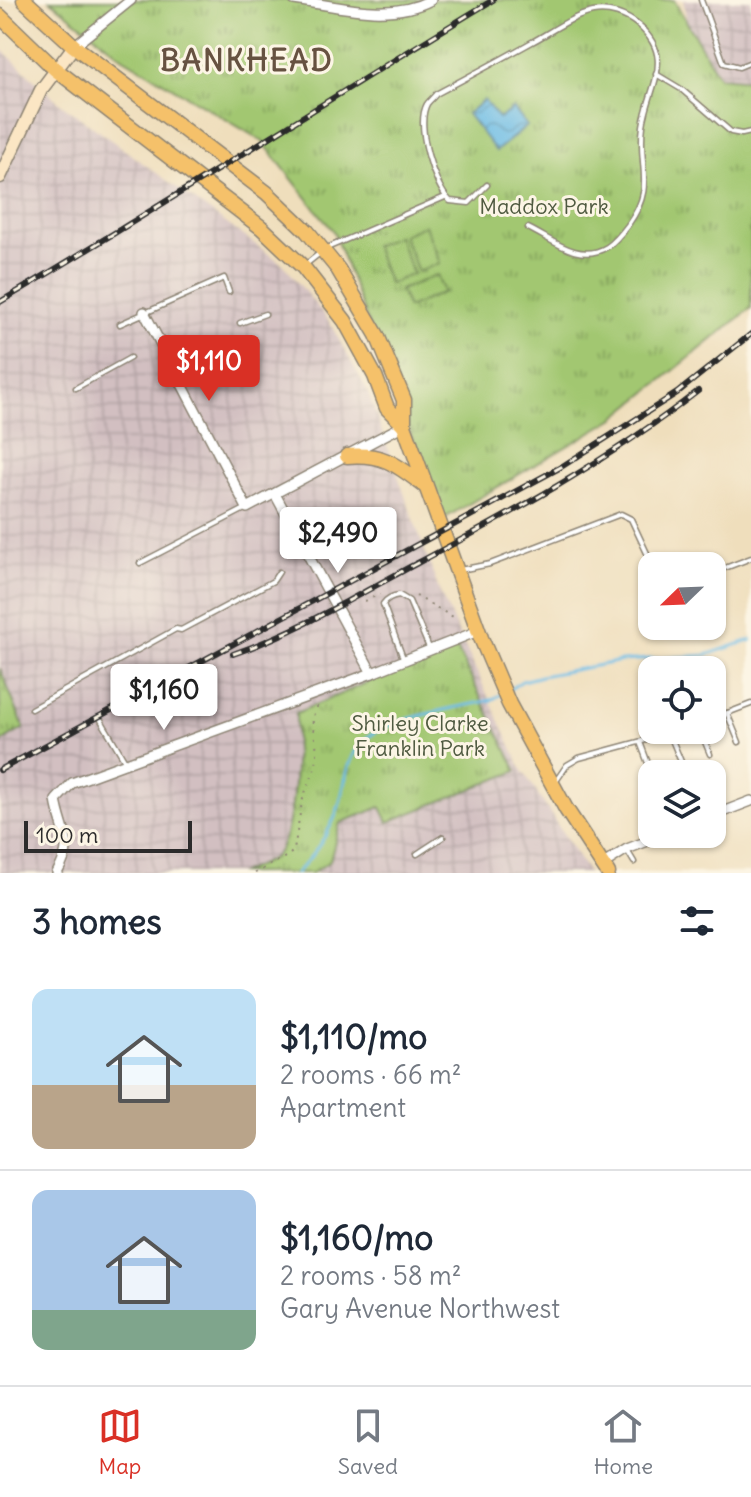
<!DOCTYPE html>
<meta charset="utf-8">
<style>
body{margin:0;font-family:Delius,sans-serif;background:#f2f2f3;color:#1f2937;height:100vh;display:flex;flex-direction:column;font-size:30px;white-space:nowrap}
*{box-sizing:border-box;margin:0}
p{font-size:26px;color:#747a83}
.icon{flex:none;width:44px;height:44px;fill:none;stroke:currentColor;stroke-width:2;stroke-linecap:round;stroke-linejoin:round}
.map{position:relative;height:873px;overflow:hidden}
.side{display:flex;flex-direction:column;background:#fff;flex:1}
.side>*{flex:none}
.needle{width:52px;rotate:247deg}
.tools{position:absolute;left:638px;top:552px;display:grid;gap:16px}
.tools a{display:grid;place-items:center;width:88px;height:88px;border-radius:16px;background:#fff;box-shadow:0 2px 6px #0004;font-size:40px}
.scale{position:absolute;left:24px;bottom:20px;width:168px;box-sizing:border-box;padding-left:8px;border:4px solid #2b2b2b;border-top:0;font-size:22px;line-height:28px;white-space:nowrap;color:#2b2b2b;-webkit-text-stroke:6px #fcf5e5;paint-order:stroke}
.price{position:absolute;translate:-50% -68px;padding:0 18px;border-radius:8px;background:#fff;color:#222;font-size:26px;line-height:52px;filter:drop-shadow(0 2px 4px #0008)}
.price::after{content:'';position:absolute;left:50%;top:48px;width:24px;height:18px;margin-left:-12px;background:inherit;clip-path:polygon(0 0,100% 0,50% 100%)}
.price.current{background:#d93025;color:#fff}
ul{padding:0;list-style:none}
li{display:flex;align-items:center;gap:24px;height:200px;padding:0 32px}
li+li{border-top:2px solid #e0e1e3}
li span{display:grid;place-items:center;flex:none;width:224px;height:160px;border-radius:16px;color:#555}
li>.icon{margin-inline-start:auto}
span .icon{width:96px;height:96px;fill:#fffc;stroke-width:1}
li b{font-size:34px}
h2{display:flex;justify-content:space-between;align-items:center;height:96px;padding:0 32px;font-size:34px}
.dock{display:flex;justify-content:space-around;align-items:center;height:112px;border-top:2px solid #e0e1e3;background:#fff;font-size:22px;color:#747a83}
.dock a{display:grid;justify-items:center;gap:4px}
.dock .current{color:#d93025}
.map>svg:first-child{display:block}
.industrial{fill:url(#industrial-grid)}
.park{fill:url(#park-tufts);stroke:#66794e;stroke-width:2}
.pitch{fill:#a2c771;stroke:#66794e;stroke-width:2}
.water{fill:url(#water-waves);stroke:#4b7488;stroke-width:2}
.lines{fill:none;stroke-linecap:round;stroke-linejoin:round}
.stream{stroke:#6bbce6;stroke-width:3}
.service-casing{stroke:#8d8474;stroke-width:7}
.minor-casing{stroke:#8d8474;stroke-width:12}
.secondary-casing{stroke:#8d8474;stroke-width:15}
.primary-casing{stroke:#8d8474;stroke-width:17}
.path{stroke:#8d8474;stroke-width:2;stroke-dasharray:2 6;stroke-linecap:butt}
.service{stroke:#fff;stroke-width:4}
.minor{stroke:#fff;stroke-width:9}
.secondary{stroke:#fbe6c4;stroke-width:12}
.primary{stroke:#f5c16b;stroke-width:14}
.rail-casing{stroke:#2b2b2b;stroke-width:6}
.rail{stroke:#fcf5e5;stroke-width:3;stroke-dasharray:9;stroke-linecap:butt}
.labels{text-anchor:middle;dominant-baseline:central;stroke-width:6;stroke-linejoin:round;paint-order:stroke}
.park-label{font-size:22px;fill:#4f5a40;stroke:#fcf5e5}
.district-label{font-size:30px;font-weight:bold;letter-spacing:2px;fill:#665241;stroke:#fcf5e5}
</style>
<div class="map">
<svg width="751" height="873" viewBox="0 0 751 873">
<defs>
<pattern id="industrial-grid" width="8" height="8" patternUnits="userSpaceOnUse" patternTransform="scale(2)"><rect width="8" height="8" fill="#d2bfc1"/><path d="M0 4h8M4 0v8" fill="none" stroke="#b4a4a6"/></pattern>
<pattern id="park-tufts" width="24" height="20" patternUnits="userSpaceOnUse" patternTransform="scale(2)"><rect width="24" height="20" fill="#a2c771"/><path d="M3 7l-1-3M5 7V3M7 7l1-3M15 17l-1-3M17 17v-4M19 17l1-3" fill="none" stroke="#84a25d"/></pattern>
<pattern id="water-waves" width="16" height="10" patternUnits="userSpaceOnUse" patternTransform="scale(2)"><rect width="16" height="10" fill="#6bbce6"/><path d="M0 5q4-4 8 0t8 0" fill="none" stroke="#5899bb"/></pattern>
</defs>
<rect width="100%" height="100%" fill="#fcf5e5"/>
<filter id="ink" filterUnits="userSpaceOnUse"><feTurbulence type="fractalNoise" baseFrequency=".0125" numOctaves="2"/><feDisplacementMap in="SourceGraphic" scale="16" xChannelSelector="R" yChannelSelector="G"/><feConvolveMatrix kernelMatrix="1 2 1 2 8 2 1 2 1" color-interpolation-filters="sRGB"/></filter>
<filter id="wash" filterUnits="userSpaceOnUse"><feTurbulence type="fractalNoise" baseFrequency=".006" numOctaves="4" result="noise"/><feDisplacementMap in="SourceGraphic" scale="32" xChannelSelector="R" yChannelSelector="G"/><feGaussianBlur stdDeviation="1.8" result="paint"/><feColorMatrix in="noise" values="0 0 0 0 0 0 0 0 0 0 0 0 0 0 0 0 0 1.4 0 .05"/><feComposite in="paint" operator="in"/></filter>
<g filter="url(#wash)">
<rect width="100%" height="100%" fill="#efdebc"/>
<!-- industrial -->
<g class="industrial">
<polygon points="683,0 751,0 751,80 719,77 687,22"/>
<polygon points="0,48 61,104 284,265 328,320 367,390 440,593 522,769 588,873 0,873"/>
</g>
<!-- park -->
<g class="park">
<polygon points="50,0 674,0 719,77 751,80 751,308 615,418 443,519 333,231 262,141 122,57"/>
<path d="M455 645 517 771 388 822 381 807 340 823 330 861 312 873H241C250 868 268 863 275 856 297 831 296 746 296 713Z"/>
<polygon points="0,668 24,728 0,743"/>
</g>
<!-- pitch -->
<g class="pitch">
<polygon points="425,225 440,263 418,272 403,235"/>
<polygon points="398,236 413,274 389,284 374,246"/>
<polygon points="437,275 444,292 408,308 400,290"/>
</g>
<!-- water -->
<polygon class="water" points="484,100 499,119 513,108 527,126 496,151 467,114"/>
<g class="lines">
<!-- stream -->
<g class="stream">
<polyline points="507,691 522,681 541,676 622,661 706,655 751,640"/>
<path d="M296 873C313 856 328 834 337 812 346 787 345 756 367 738 392 717 458 708 491 700L500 695"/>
</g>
</g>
</g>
<g filter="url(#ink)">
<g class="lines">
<defs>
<g id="service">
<polyline points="701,0 724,63 739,67 751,62"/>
<polyline points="656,74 681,89 731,132 742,134 751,132"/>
<path d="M487 185 469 203 450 201C434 186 415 125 427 104 427 103 435 96 436 94 468 77 500 60 532 42 551 32 572 16 593 12 609 9 626 15 638 25 676 58 649 85 643 126 637 167 657 185 628 225 622 233 615 242 607 247 579 264 553 240 528 228"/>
<polyline points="327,248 445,197"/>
<polyline points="305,265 320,253"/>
<polyline points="240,323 265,314"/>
<polyline points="120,324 224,278 229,292"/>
<polyline points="76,388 130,358"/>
<polyline points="140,563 245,509"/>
<polyline points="460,570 490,564 621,514 631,519 653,566"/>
<polyline points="712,573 751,558"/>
<path d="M403 658 383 604C387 598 392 596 399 595L409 601 430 650"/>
<polyline points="31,709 176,629 181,630 273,581 279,572"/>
<polyline points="727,713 739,742"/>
<polyline points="712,719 751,704"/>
<polyline points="101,720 125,761"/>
<polyline points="700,730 710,754"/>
<polyline points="670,735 682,764"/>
<polyline points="640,742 652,774"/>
<polyline points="556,781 567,765 579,758 683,730"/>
<polyline points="628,852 634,862"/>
<polyline points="417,854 443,837"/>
</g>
<g id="minor">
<path d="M294 0C339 6 389 22 431 0"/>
<polyline points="74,46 131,0"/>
<polyline points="144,312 247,508 404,425"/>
<polyline points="275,494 372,673"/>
<polyline points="712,816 751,801"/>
<polyline points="602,865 627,849 666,834"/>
<path d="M57 873C76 841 61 832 56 800L72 783 372 673 478 631"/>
</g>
<polyline id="secondary" points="0,177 41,90 74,46"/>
<g id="primary">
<polyline points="24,0 74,46 267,193 307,231 338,269 377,335 404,400 404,425 481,638 509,704 566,809 608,873"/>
<polyline points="0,16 55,69 262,228 303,267 345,321 375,376 387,408 404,425"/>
<path d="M347 456C384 453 397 465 425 486"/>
</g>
</defs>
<!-- service casing -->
<use href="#service" class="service-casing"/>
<!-- minor casing -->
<use href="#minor" class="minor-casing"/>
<!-- secondary casing -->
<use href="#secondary" class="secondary-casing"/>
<!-- primary casing -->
<use href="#primary" class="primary-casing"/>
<!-- path -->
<g class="path">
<polyline points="416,596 453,617"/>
<polyline points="365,601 380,594"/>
<path d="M255 873 289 855 294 850C297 833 299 816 303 799 307 785 316 772 317 757 318 737 305 720 320 703"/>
</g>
<!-- service -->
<use href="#service" class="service"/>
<!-- minor -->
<use href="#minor" class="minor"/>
<!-- secondary -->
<use href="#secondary" class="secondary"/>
<!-- primary -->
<use href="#primary" class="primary"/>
<defs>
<g id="rail">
<path d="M0 302C166 204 328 99 493 0"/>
<path d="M233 654C294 633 351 599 408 568 509 515 608 461 698 391"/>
<polyline points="0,770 561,467 677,393 751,334"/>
</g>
</defs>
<!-- rail casing -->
<use href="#rail" class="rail-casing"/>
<!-- rail -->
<use href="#rail" class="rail"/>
</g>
</g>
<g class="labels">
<!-- park labels -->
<g class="park-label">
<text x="544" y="206">Maddox Park</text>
<text x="420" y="723">Shirley Clarke<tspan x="420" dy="25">Franklin Park</tspan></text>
</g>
<!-- district labels -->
<g class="district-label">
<text x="247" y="60">BANKHEAD</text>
</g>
</g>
</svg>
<div class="tools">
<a><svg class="needle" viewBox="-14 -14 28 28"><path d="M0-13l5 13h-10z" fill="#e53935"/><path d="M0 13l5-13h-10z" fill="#747a83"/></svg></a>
<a><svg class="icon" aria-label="locate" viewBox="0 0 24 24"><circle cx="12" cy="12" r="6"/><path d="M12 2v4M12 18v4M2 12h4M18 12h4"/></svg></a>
<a><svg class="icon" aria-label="layers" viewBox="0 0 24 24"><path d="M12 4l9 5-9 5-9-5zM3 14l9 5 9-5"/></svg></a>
</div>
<div class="scale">100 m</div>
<b class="price current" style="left:209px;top:403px">$1,110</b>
<b class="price" style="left:338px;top:575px">$2,490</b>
<b class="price" style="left:164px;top:732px">$1,160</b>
</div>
<section class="side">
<h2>3 homes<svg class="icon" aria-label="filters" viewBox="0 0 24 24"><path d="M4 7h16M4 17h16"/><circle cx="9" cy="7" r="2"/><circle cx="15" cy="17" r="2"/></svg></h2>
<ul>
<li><span style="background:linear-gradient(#bfe0f5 60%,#b9a48a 0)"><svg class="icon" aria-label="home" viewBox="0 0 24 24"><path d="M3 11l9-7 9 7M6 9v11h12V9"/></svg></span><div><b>$1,110/mo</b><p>2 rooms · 66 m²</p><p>Apartment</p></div></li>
<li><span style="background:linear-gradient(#a9c7e8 75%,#7fa58c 0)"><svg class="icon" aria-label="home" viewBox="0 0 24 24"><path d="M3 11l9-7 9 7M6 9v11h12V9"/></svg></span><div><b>$1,160/mo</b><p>2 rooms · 58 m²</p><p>Gary Avenue Northwest</p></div></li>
</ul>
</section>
<nav class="dock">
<a class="current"><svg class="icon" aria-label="map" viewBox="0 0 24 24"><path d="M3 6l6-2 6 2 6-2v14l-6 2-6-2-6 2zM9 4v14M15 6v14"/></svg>Map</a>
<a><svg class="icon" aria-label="saved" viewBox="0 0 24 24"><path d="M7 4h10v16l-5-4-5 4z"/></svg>Saved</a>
<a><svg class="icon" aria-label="home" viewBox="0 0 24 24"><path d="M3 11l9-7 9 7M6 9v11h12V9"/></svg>Home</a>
</nav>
